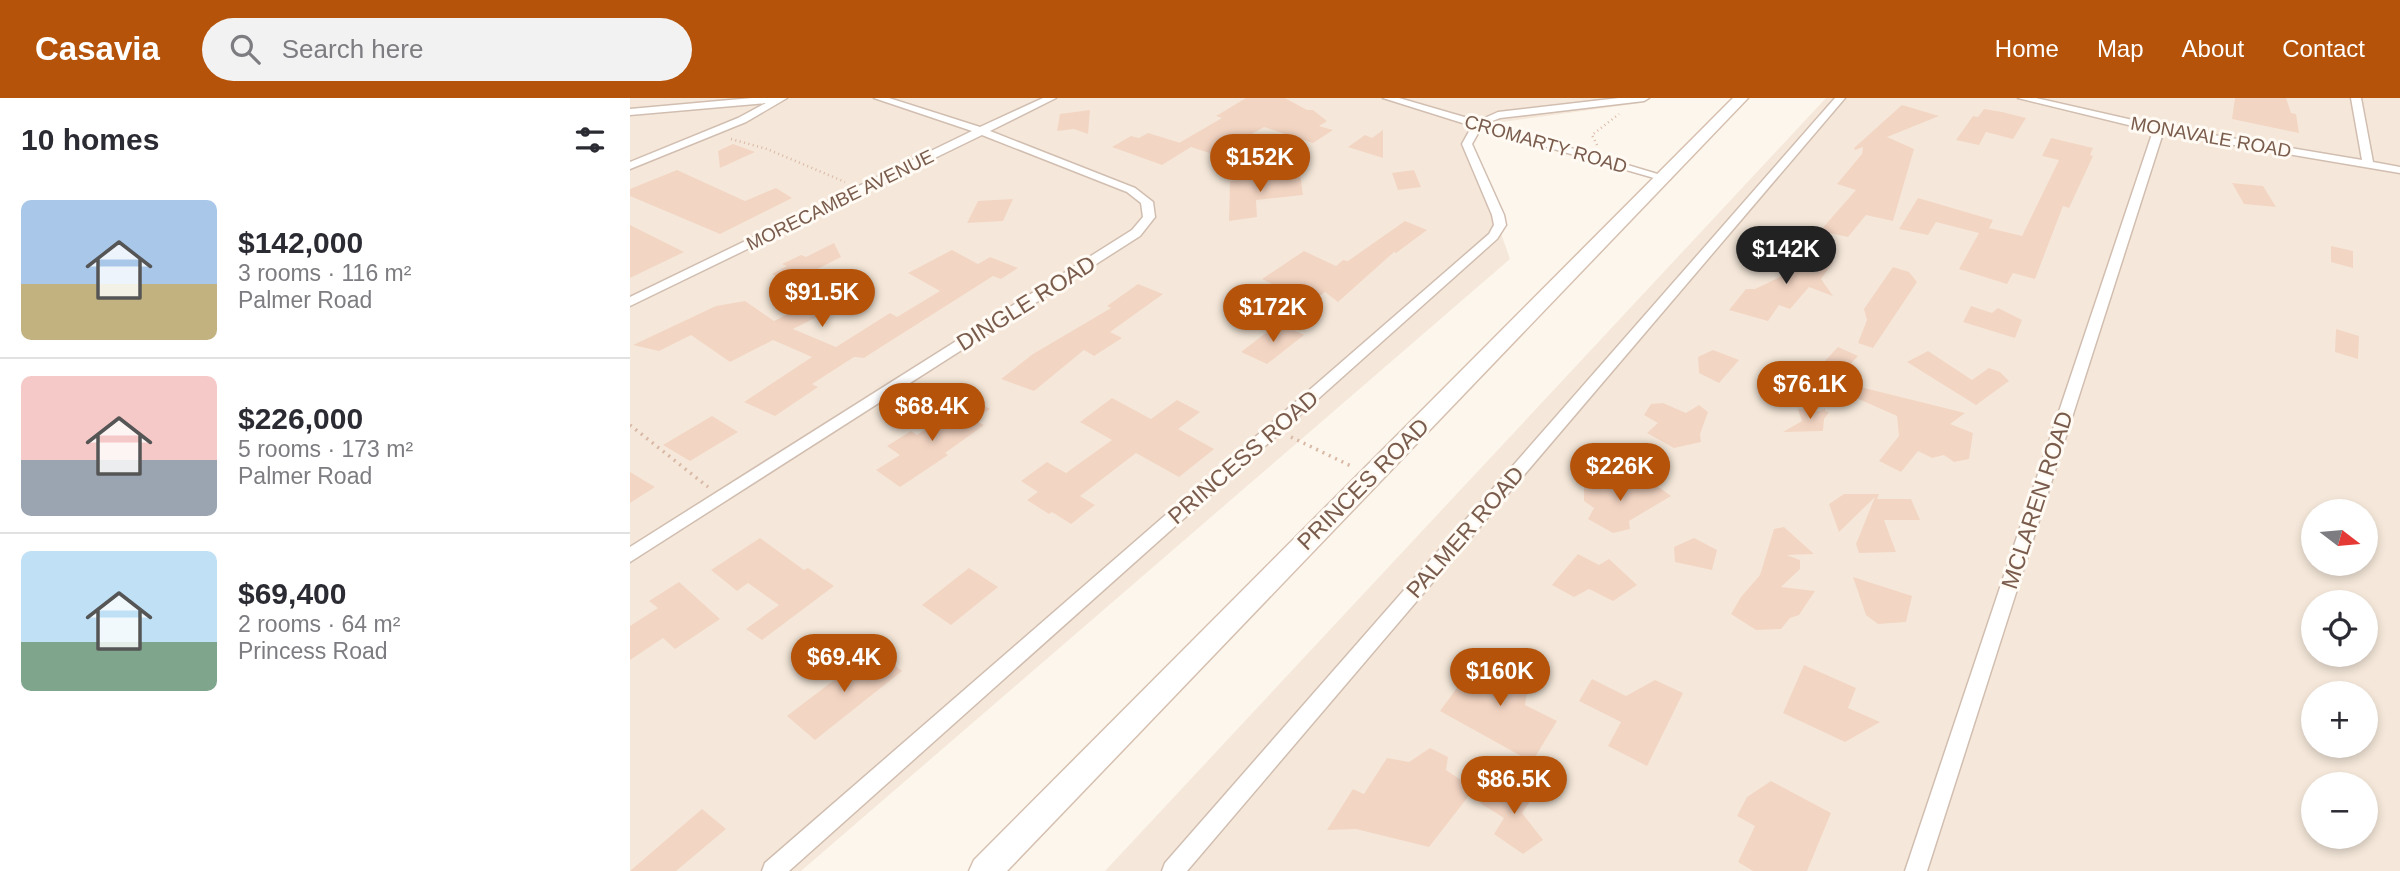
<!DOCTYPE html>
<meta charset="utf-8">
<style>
body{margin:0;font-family:Arial,sans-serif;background:#f2f2f3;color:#2b2b33;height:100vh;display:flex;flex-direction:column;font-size:26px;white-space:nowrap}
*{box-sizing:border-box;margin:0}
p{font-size:23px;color:#7c7c81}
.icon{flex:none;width:38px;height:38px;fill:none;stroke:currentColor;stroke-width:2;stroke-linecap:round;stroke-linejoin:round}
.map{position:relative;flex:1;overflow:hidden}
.details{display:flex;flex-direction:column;background:#fff;width:630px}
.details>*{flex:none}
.needle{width:46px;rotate:106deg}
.tools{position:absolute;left:1671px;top:401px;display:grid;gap:14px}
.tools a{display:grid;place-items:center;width:77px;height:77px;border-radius:50%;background:#fff;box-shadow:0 4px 10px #0003;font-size:35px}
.price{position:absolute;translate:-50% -60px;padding:0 16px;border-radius:24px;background:#b45309;color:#fff;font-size:23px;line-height:46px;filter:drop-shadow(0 2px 4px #0008)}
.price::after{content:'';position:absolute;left:50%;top:42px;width:21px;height:16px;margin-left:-10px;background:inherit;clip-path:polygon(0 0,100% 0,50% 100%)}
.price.active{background:#222;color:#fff}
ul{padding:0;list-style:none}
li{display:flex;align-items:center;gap:21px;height:175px;padding:0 21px}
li+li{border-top:2px solid #e1e1e2}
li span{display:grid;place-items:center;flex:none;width:196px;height:140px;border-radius:10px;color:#555}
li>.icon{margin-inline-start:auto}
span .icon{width:84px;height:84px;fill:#fffc;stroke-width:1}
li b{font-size:30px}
h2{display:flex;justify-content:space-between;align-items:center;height:84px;padding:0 21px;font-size:30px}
header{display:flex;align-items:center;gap:42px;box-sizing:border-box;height:98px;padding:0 35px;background:#b45309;color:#fff}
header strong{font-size:33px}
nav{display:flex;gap:38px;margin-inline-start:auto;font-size:24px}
.search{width:490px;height:63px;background:#f2f2f3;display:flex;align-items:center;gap:18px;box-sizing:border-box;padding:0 24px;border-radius:38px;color:#7c7c81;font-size:26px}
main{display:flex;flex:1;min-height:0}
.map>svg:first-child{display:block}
.residential{fill:#f5e8da;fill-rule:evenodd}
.building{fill:#f3d5c3}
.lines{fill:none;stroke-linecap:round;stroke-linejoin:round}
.minor-casing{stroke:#d1beb0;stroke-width:3}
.secondary-casing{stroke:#d6c0b0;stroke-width:3}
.path-far1{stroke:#d9b8a5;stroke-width:2.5;stroke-dasharray:1 3.5;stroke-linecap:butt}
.path{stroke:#d9b8a5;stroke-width:3.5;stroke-dasharray:2 5;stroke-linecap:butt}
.minor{fill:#fff;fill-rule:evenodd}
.secondary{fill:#fff;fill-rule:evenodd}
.labels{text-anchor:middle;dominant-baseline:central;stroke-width:6;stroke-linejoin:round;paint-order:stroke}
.far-street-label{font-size:19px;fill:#7a5c4d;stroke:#fffaf3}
.street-label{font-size:23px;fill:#7a5c4d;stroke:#fffaf3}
</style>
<header>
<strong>Casavia</strong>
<div class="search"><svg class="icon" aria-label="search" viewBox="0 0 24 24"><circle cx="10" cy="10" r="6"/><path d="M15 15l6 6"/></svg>Search here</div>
<nav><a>Home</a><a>Map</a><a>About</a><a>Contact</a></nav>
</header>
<main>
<section class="details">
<h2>10 homes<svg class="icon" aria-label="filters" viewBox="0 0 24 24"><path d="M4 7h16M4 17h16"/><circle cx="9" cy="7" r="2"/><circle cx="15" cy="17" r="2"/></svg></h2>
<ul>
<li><span style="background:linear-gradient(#a9c7e8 60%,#c2b280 0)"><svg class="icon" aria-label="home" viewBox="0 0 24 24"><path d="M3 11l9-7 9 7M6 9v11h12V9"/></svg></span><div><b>$142,000</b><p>3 rooms · 116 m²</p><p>Palmer Road</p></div></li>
<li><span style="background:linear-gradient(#f6c9c9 60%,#9aa5b1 0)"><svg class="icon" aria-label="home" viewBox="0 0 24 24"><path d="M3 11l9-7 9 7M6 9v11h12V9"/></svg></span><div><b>$226,000</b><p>5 rooms · 173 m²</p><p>Palmer Road</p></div></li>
<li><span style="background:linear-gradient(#bfe0f5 65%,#7fa58c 0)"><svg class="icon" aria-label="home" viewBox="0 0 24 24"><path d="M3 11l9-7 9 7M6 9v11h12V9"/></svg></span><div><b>$69,400</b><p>2 rooms · 64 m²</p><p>Princess Road</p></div></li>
</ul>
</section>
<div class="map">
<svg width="1770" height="773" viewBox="0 0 1770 773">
<rect width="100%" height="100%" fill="#fdf6ec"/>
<!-- residential -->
<g class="residential">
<polygon points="0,0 1016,0 1011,5 857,26 838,42 880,161 171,773 0,773"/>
<path d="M1196 0H1770V773H475ZM1684 413H1736V466H1684ZM1684 504H1736V556H1684ZM1684 595H1736V648H1684ZM1684 686H1736V738H1684Z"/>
</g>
<!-- building -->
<g class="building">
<polygon points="616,0 655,0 677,12 683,12 697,23 689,28 703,32 683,45 634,29 585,57 561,49 532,67 482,49 501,38 509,40 518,35 554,46 549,45 592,20 586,18"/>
<polygon points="1605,0 1656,0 1661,15 1666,16 1669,35 1602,21"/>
<polygon points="1272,7 1309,18 1257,39 1284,51 1263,123 1236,117 1218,139 1190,133 1226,92 1207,86 1232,56 1233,49 1225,52 1224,50"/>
<polygon points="1354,11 1372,14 1396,20 1383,41 1356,34 1349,47 1326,42 1343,18 1348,19"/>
<polygon points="460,12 458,36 444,31 427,33 430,16"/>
<polygon points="753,32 753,60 718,49 735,37 742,40"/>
<polygon points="1421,40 1463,50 1460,57 1463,58 1439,110 1433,108 1405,181 1383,175 1377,186 1329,171 1349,135 1306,124 1298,137 1269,131 1288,100 1363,122 1359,130 1392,138 1429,62 1412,58"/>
<polygon points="103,46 125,54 90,70 88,53"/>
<polygon points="47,72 115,103 146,90 162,100 90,136 0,98 0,91"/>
<polygon points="784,72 791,89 768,92 762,75"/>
<polygon points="670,76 673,97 626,102 627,119 599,123 600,83"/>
<polygon points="1602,85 1633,88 1646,109 1614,106"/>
<polygon points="383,101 373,123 337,125 348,103"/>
<polygon points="775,123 797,132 766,155 764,154 708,204 695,194 671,213 642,201 654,192 632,181 674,153 706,168 713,162 718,163"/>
<polygon points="0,127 54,154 0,180"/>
<polygon points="204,145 211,159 160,185 142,176 157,168 152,166 171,157 176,159"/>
<polygon points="1172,148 1203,164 1191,181 1203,198 1179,189 1160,211 1149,207 1138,223 1099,212 1116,191 1125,191 1158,175 1156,167"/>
<polygon points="1701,148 1723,153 1723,170 1701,164"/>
<polygon points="322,152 348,166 360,159 388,170 371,181 363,178 240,256 234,260 224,259 182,286 188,289 145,318 114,304 182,259 143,242 100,264 61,237 29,253 3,247 86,208 115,203 144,223 171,209 187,219 163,231 206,249 260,215 267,219 310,193 278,175"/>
<polygon points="1263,169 1279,174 1287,184 1243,250 1228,245 1237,222 1234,211"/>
<polygon points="508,186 533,196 480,234 492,240 464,258 454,252 404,293 371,281 403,256 481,210 477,208"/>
<polygon points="1341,208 1362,215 1368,210 1392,222 1385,240 1333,224"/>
<polygon points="649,225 674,237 637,266 611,254"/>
<polygon points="1706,231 1729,238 1728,261 1705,254"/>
<polygon points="1208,249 1228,258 1214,273 1194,264"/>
<polygon points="1083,252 1109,262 1089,285 1069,275 1068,259"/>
<polygon points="1298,253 1342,282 1359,270 1370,274 1379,283 1346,307 1277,264"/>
<polygon points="1218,286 1335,315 1320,326 1343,335 1339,361 1324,364 1314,357 1302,360 1288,353 1271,374 1249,363 1269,338 1267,318 1215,295"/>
<polygon points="340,300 360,311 344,322 354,327 315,355 318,357 270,389 246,372 270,357 257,348 281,333 287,337"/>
<polygon points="482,300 521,321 547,302 570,314 548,331 584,351 549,379 506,355 450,398 465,407 441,426 422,414 419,416 397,402 408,394 391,383 417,364 436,375 482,342 450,324"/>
<polygon points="1033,305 1056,315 1069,307 1078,314 1070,336 1071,344 1044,350 1017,335 1028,325 1014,317 1021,306"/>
<polygon points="1195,310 1195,313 1199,314 1194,321 1193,333 1153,334 1172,323 1168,311 1190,313"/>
<polygon points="82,318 108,334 60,363 33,347"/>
<polygon points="0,374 25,389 0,405"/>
<polygon points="980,381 1019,389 1027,388 1041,398 999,423 1000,431 983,435 958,421 964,410 954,403 954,389 968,383 975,385"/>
<polygon points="1214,396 1249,396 1247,401 1281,401 1290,422 1254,422 1266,454 1229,455 1226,446 1245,399 1209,434 1199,406"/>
<polygon points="1154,429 1184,456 1157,457 1170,462 1170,471 1151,489 1185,493 1169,517 1160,520 1151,531 1126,532 1101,516 1111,499 1130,477 1144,431"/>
<polygon points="130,440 174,472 178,470 204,488 132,542 116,531 149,507 118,485 107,493 81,472"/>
<polygon points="1064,440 1087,452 1082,472 1045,464 1044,449"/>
<polygon points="948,456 969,467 979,461 1007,487 983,503 959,491 944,499 922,487"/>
<polygon points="339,470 368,489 321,527 292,507"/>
<polygon points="1223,479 1282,498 1276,524 1248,526 1236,517"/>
<polygon points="49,484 90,521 45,551 33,540 0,562 0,528 28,510 19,503"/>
<polygon points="245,551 272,573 185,642 157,618"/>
<polygon points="849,560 865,568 877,564 900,572 895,607 927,623 902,664 810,613"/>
<polygon points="1174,567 1226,590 1218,610 1250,624 1215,644 1153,615"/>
<polygon points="962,581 996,598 1025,582 1053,595 1017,668 978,648 991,624 949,603"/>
<polygon points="800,650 818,659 816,672 844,691 799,749 726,731 697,732 723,691 734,696 757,660 779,664"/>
<polygon points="882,683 908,692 892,715 913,742 893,756 864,736 874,720 850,705"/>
<polygon points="1141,683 1201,715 1177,773 1123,773 1108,764 1125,728 1107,718 1117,699"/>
<polygon points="72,711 96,731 46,773 0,773"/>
</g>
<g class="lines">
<defs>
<g id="minor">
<polygon points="122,0 157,0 116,24 0,71 0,64 108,20 136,5 0,17 0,11"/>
<polygon points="244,0 259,0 350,29 413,0 426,0 360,33 505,90 523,104 525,119 510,138 0,464 0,449 502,132 513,119 511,105 497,94 352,37 0,208 0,199 342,33"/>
<polygon points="753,0 769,0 848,23 868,14 989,0 1019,0 1014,3 870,20 857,25 1041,80 1031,82 851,30 842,46 874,117 876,127 867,141 159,773 132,773 135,765 859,136 864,127 862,117 832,46 842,28"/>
<polygon points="1205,0 1215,0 557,773 532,773 535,765"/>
<polygon points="1388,0 1406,0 1529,28 1732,62 1721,0 1731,0 1743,64 1770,69 1770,75 1533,35 1297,773 1275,773 1523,33"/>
</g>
<polygon id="secondary" points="1103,0 1118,0 377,773 339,773 344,762"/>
</defs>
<!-- minor casing -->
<use href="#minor" class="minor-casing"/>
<!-- secondary casing -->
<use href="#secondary" class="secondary-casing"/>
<!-- path-far1 -->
<g class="path-far1">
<polyline points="101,41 137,51 215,84"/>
<polyline points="967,47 962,37 989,16"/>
</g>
<!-- path -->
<g class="path">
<polyline points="0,327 78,389"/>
<polyline points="661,339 723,369"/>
</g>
<!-- minor -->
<use href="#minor" class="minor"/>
<!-- secondary -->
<use href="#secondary" class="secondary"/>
</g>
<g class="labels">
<!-- far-street labels -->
<g class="far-street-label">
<text transform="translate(1581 39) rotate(10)">MONAVALE ROAD</text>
<text transform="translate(916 46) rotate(16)">CROMARTY ROAD</text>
<text transform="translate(210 102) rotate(-26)">MORECAMBE AVENUE</text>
</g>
<!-- street labels -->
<g class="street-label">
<text transform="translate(396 205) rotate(-32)">DINGLE ROAD</text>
<text transform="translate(613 359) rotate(-41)">PRINCESS ROAD</text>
<text transform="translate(733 386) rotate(-45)">PRINCES ROAD</text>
<text transform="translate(1407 402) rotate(-72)">MCLAREN ROAD</text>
<text transform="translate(835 434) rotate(-49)">PALMER ROAD</text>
</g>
</g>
</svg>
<div class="tools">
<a><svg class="needle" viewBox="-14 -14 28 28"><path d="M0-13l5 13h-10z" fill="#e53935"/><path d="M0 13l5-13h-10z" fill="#7c7c81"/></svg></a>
<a><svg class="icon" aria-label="locate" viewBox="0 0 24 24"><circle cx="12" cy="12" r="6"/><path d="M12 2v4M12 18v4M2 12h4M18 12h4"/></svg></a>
<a>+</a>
<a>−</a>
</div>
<b class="price" style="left:630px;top:96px">$152K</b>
<b class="price active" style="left:1156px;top:188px">$142K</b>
<b class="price" style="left:192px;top:231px">$91.5K</b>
<b class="price" style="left:643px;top:246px">$172K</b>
<b class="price" style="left:1180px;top:323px">$76.1K</b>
<b class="price" style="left:302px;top:345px">$68.4K</b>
<b class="price" style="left:990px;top:405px">$226K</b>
<b class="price" style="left:214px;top:596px">$69.4K</b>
<b class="price" style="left:870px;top:610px">$160K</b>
<b class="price" style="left:884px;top:718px">$86.5K</b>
</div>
</main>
